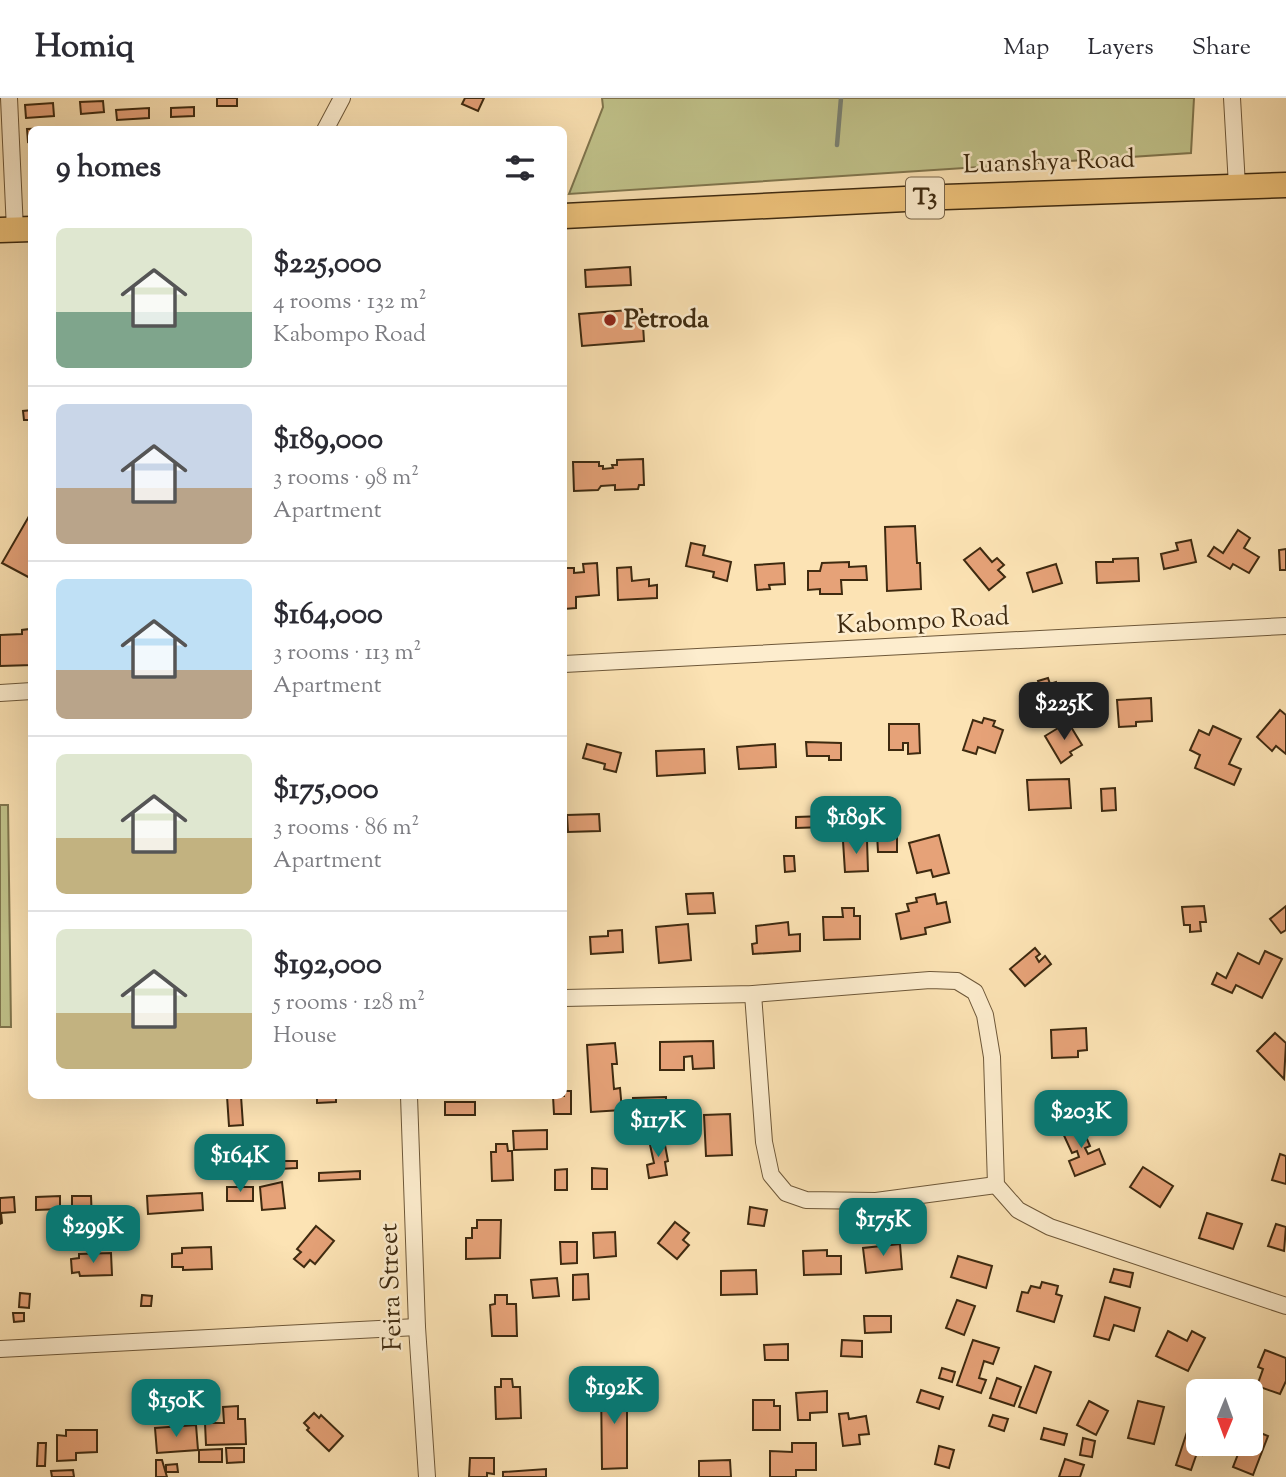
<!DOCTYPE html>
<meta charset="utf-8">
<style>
body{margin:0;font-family:"Sorts Mill Goudy",serif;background:#f2f2f3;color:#2b2b33;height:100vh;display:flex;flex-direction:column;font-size:26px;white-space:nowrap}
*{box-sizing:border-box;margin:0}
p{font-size:23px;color:#7c7c81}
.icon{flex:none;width:38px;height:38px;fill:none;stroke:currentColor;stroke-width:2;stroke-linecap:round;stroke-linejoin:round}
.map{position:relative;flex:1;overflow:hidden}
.panel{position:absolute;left:28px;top:28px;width:539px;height:973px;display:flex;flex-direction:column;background:#fff;border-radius:10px;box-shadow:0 7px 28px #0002}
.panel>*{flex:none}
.needle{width:46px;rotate:181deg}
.controls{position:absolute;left:1186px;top:1281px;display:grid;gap:14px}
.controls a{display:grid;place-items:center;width:77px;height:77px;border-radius:10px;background:#fff;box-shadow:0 7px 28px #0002;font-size:35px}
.price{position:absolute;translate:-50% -60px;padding:0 16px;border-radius:14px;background:#0f766e;color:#fff;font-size:23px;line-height:46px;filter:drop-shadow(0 2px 4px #0008)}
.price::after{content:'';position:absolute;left:50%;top:42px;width:21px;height:16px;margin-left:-10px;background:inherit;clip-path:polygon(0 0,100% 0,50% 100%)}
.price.current{background:#222;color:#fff}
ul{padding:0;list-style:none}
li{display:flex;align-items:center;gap:21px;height:175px;padding:0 28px}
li+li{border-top:2px solid #e1e1e2}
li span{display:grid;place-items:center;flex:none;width:196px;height:140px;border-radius:10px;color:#555}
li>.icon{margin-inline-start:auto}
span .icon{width:84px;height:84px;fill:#fffc;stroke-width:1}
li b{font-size:30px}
h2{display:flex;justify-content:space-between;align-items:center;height:84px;padding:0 28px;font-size:30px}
header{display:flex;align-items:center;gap:42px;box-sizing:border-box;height:98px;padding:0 35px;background:#fff;border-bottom:2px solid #e1e1e2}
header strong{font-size:33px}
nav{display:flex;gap:38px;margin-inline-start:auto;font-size:24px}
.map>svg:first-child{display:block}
.green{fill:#c1c38b;stroke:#80764e;stroke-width:2}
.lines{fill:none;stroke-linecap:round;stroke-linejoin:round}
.stream{stroke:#7a8274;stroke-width:4.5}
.building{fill:#e6a278;stroke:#3e2a10;stroke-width:2}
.minor-casing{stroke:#6e5839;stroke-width:18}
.highway-casing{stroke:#3e2a10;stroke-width:27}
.minor{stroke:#fdedce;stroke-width:16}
.highway{stroke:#eec27a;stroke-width:24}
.poi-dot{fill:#8f2418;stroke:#fdedce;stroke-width:2.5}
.labels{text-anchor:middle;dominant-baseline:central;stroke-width:5;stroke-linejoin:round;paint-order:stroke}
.shield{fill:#fdedce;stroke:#776449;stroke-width:2}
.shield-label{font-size:24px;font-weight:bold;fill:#3e2a10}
.street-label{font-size:26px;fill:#3e2a10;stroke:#fdedce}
.poi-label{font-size:26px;font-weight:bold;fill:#3e2a10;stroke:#fdedce;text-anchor:start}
</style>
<header>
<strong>Homiq</strong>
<nav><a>Map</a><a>Layers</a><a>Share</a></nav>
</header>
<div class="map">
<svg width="1286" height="1379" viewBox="0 0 1286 1379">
<rect width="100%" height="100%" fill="#fce3b4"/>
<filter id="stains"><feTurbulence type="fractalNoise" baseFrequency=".00286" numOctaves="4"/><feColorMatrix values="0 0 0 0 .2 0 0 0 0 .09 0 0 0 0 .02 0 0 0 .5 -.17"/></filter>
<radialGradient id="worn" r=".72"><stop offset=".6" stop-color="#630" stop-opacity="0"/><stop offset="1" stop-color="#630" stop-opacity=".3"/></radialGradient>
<!-- green -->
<g class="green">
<polygon points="602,0 1194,0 1191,55 569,96 603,9"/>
<polygon points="0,707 8,707 11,929 0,929"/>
</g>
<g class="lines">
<!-- stream -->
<polyline class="stream" points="837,47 841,0"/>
</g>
<!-- building -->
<g class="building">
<rect x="217" y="0" width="20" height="8"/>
<polygon points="465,0 484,0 478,13 462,6"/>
<polygon points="103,3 104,14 81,16 80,4"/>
<polygon points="53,5 54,18 26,20 25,7"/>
<polygon points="194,9 194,18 171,19 171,10"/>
<polygon points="149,10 149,20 117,22 116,12"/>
<polygon points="54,30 54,32 32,32 32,43 28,44 27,31"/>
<polygon points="630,169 631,187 586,189 585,172"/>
<polygon points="642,211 644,243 582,248 579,216"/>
<polygon points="32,312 32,322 24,322 23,313"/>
<polygon points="643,361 644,387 639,387 638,391 615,392 615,387 601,388 598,392 574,393 573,364 599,364 599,368 603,368 603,371 613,370 612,367 617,367 617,362"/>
<polygon points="32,413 32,481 2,465"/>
<polygon points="915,428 917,465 920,465 921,491 887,493 885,429"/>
<polygon points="1238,432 1250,440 1244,450 1259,459 1249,475 1233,466 1230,471 1208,458 1214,449 1223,455"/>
<polygon points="1191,442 1196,464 1164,471 1161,456 1178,452 1176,445"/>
<polygon points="691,445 705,448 703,457 731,464 727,483 713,479 714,474 686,468"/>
<polygon points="980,450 992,464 997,460 1004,467 998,472 1005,479 989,492 964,462"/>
<polygon points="1286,451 1286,472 1280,472 1279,452"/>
<polygon points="1138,460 1139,483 1097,485 1096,464 1113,464 1113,461"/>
<polygon points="849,464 849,469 866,468 867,482 841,482 842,496 820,496 820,491 808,492 808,473 820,473 822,465"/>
<polygon points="597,465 599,497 576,499 576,510 564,511 564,470 574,470 574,475 584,474 583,466"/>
<polygon points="784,465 785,486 769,487 770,491 757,492 755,467"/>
<polygon points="1056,466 1062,485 1033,494 1027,475"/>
<polygon points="631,469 632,483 649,481 649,488 657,487 657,500 618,502 617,470"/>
<polygon points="30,531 32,567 0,568 0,537 22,536 22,532"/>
<polygon points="1048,580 1050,586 1056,584 1061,605 1027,615 1022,594 1040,589 1038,583"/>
<polygon points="1151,600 1152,623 1136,624 1136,628 1119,629 1117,602"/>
<polygon points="1280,612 1286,617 1286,656 1276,648 1272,653 1257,639"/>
<polygon points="984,620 995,623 993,628 1003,632 995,655 978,649 976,656 963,652 973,622 982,625"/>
<polygon points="1068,624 1082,647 1070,654 1072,657 1061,665 1045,638"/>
<polygon points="889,626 919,626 920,655 908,656 908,645 903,645 903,652 889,652"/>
<polygon points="1213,628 1241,641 1229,666 1241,671 1234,687 1195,670 1200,657 1190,652 1199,632 1209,637"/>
<polygon points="806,644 841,645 841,662 829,662 829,658 807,658"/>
<polygon points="587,646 621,655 616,674 604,671 605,666 583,660"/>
<polygon points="775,646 776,669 739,671 737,649"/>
<polygon points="704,651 705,675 657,678 656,653"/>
<polygon points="1069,681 1071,710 1029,712 1027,682"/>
<polygon points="1115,690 1116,712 1102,713 1101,691"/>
<polygon points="599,716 600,733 568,734 567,717"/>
<polygon points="825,718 825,729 796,730 796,719"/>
<polygon points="877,736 897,736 897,754 878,754"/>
<polygon points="939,737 949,775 933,779 931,772 917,775 909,745"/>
<polygon points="867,742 868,773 845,774 843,743"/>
<polygon points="784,758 794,758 795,773 785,774"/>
<polygon points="713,795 715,815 688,816 686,796"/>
<polygon points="935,796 937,806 946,804 950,824 925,830 926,836 901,841 896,816 909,813 907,806 917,804 916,800"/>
<polygon points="1204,808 1206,824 1200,824 1201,833 1190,834 1190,827 1184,827 1182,809"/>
<polygon points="1286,808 1286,832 1281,835 1270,821"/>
<polygon points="842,810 854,810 854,818 860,818 860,841 824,842 823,819 843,819"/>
<polygon points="788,824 789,837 800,836 800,853 753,856 752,846 757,845 756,828"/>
<polygon points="688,826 691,862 659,865 656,829"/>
<polygon points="622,832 623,854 591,856 590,839 608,838 608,833"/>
<polygon points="1035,850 1040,856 1036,859 1039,864 1045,858 1051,866 1025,888 1010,871"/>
<polygon points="1265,853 1282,861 1262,900 1236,887 1232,895 1212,886 1217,875 1226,880 1238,855 1259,866"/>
<polygon points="1086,930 1087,952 1078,953 1078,959 1052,960 1051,932"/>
<polygon points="1275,935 1286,945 1284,981 1257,953"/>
<polygon points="713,943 714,970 693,971 692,958 684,959 684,972 660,972 660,944"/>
<polygon points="615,945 617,966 612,966 614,991 620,990 622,1012 591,1014 587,947"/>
<polygon points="564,993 571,993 571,1016 554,1016 553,998 564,998"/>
<polygon points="227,998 241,998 243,1027 229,1028"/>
<polygon points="317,998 336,998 336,1004 317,1005"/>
<polygon points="666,999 666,1012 633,1012 633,1000"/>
<rect x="445" y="1004" width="30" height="13"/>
<polygon points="730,1016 732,1057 706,1058 704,1017"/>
<polygon points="1079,1023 1090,1048 1085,1050 1088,1056 1099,1051 1105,1066 1075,1078 1069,1063 1079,1059 1077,1053 1072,1055 1061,1031"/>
<polygon points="547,1032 547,1051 514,1052 513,1033"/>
<polygon points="660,1040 662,1048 665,1047 668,1063 665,1064 667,1077 649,1080 647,1067 654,1065 649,1042"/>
<polygon points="496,1046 507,1046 508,1053 512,1053 513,1082 492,1083 491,1054 496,1054"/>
<polygon points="260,1054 269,1054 269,1069 261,1069"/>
<polygon points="1280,1056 1286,1058 1286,1086 1272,1082"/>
<polygon points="279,1063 297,1063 297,1070 279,1071"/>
<polygon points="1143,1069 1173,1088 1160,1109 1130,1089"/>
<polygon points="592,1070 607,1071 607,1091 592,1091"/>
<polygon points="567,1071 567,1092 555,1092 555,1072"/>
<polygon points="360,1073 360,1081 319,1083 319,1075"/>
<polygon points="282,1084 285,1110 262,1112 260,1089"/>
<rect x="227" y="1089" width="26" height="14"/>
<polygon points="202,1095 203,1112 148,1116 147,1098"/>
<polygon points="60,1098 60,1111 36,1112 36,1099"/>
<polygon points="72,1098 91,1098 92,1124 72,1124"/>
<polygon points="14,1099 15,1114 1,1115 2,1125 0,1126 0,1100"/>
<polygon points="750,1109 767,1112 764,1128 748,1126"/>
<polygon points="1207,1115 1242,1126 1233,1151 1199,1140"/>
<polygon points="477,1122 501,1122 500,1160 466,1161 466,1140 472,1140 472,1130 477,1130"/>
<polygon points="675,1124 689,1135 683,1142 689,1147 677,1161 658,1145"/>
<polygon points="1276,1126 1286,1129 1284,1153 1268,1148"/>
<polygon points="316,1128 334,1143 315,1166 310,1162 304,1169 294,1161 301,1154 297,1151"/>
<polygon points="615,1134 616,1158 594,1160 593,1135"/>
<polygon points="560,1144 577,1144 577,1165 561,1166"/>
<polygon points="900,1146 902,1171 866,1175 863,1150"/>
<polygon points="211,1149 212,1171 183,1172 183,1169 172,1169 172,1156 182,1155 182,1150"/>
<polygon points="827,1152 827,1158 841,1158 841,1176 804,1177 803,1153"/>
<polygon points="111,1155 112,1177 80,1178 79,1174 72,1175 71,1161 79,1160 79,1156"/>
<polygon points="958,1158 992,1168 986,1190 951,1179"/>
<polygon points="1114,1171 1133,1175 1130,1189 1110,1184"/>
<polygon points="756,1172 757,1196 721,1197 721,1173"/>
<polygon points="588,1176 589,1201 573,1202 573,1177"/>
<polygon points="557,1180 559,1198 533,1200 531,1182"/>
<polygon points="1042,1184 1058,1188 1056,1196 1062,1198 1054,1224 1017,1213 1022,1194 1028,1195 1031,1188 1040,1190"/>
<polygon points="20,1195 30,1196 29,1210 19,1209"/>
<polygon points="142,1197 152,1198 151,1208 141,1208"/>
<polygon points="495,1197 507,1197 507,1206 516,1206 517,1238 492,1238 490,1207 495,1206"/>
<polygon points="1105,1199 1140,1210 1134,1233 1114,1227 1109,1242 1094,1238"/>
<polygon points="957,1202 975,1208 964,1237 946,1230"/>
<polygon points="13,1215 24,1215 24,1223 14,1224"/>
<polygon points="864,1218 891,1218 891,1234 865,1235"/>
<polygon points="1168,1233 1187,1243 1192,1233 1205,1240 1188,1273 1156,1258"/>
<polygon points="842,1242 862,1243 862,1259 841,1258"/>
<polygon points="973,1242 999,1250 993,1266 984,1263 979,1280 986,1282 981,1295 957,1287"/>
<polygon points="788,1246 788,1262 765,1262 764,1247"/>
<polygon points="1265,1252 1286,1260 1286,1283 1280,1296 1257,1288 1263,1271 1258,1269"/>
<polygon points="1035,1268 1051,1274 1036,1315 1019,1309"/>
<polygon points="942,1270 955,1274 952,1284 939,1280"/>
<polygon points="997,1280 1021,1289 1014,1308 990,1300"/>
<polygon points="501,1281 512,1281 513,1289 520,1289 521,1320 496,1321 495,1289 501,1289"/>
<polygon points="601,1286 627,1286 627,1370 602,1371"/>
<polygon points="921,1292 943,1299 939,1311 917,1304"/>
<polygon points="827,1293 827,1314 810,1315 810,1322 798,1322 796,1295"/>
<polygon points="158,1295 172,1295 173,1307 159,1308"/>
<polygon points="753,1302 774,1302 774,1308 780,1308 780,1332 753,1332"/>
<polygon points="1089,1303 1108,1313 1096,1337 1077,1327"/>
<polygon points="1138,1303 1164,1309 1154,1346 1128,1340"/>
<polygon points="238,1308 238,1321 245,1321 246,1346 206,1347 205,1325 224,1325 223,1309"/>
<polygon points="314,1315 319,1320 321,1317 343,1338 329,1353 307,1332 309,1330 304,1325"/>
<polygon points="848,1315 849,1321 866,1318 869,1336 859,1337 860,1346 843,1348 839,1316"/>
<polygon points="993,1317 1008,1321 1004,1333 989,1328"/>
<polygon points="196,1327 198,1352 157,1355 155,1330"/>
<polygon points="1044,1330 1067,1336 1064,1347 1041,1341"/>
<polygon points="1251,1331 1268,1338 1253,1377 1233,1369 1242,1346 1251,1346"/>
<polygon points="66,1332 97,1332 97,1354 76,1355 76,1362 57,1363 57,1337 66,1338"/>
<polygon points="1187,1334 1199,1338 1199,1346 1206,1346 1202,1357 1197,1355 1191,1372 1176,1367"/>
<polygon points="1083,1340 1095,1343 1092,1359 1080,1357"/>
<polygon points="38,1345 46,1345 45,1368 37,1368"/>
<polygon points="792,1345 816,1345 816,1372 796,1372 796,1379 770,1379 770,1353 792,1354"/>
<polygon points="939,1348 954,1352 949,1370 935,1366"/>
<polygon points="226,1350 244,1350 244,1364 227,1365"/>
<polygon points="222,1351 222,1364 199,1364 199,1352"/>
<polygon points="470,1360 494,1360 494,1376 487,1375 487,1379 469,1379"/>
<polygon points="1065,1361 1084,1367 1080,1379 1059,1379"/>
<polygon points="156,1362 162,1362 167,1379 156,1379"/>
<polygon points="730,1362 731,1379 699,1379 699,1363"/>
<polygon points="177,1366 178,1374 166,1374 166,1367"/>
<polygon points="546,1371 546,1379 503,1379 503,1374"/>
<polygon points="73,1372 74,1379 52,1379 51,1373"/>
</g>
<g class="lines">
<defs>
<g id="minor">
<polyline points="9,0 15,132"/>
<polyline points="1232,0 1237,88"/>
<polyline points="325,32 342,0"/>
<polyline points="564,566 1286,528"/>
<polyline points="0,595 32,593"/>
<polyline points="753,896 764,1044 771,1077 786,1095 806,1102 876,1103 996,1087"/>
<polyline points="564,900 753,896 930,882 957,883 975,894 985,917 992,959 996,1087 1018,1112 1050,1129 1286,1208"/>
<polyline points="409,998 417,1229 427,1379"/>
<polyline points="0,1251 417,1229"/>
</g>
<g id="highway">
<polyline points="564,118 945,99 1286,87"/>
<polyline points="0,132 32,131"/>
</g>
</defs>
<!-- minor casing -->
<use href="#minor" class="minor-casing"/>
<!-- highway casing -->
<use href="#highway" class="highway-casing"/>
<!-- minor -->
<use href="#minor" class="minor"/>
<!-- highway -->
<use href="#highway" class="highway"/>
</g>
<!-- markers -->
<circle class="poi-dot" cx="610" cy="222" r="7"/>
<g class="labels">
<!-- shield labels -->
<rect class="shield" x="906" y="79.5" width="38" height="41" rx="5"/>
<g class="shield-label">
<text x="925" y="100">T3</text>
</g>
<!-- street labels -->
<g class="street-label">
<text transform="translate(1049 65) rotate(-2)">Luanshya Road</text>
<text transform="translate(923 524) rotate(-3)">Kabompo Road</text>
<text transform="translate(392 1189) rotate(-92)">Feira Street</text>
</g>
<!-- poi labels -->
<g class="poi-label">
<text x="624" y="222">Petroda</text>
</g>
</g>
<rect width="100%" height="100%" filter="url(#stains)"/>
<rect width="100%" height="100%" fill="url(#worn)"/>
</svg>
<div class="controls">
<a><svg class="needle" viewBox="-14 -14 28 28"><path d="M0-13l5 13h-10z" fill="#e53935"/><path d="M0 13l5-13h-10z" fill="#7c7c81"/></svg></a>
</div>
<b class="price current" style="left:1064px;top:644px">$225K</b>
<b class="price" style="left:856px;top:758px">$189K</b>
<b class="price" style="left:1081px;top:1052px">$203K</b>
<b class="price" style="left:658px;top:1061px">$117K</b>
<b class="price" style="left:240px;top:1096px">$164K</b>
<b class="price" style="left:883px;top:1160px">$175K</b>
<b class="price" style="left:93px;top:1167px">$299K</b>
<b class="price" style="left:614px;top:1328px">$192K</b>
<b class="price" style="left:176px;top:1341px">$150K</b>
<section class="panel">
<h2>9 homes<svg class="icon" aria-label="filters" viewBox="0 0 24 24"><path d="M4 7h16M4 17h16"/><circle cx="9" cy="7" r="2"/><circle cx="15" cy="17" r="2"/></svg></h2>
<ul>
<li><span style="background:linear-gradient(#dfe7d0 60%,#7fa58c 0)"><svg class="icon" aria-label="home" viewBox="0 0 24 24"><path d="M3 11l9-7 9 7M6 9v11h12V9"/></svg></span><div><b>$225,000</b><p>4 rooms · 132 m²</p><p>Kabompo Road</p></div></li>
<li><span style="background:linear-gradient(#c9d6e8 60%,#b9a48a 0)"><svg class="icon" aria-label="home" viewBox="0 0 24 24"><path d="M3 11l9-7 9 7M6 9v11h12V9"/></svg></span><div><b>$189,000</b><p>3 rooms · 98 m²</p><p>Apartment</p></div></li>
<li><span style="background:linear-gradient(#bfe0f5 65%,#b9a48a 0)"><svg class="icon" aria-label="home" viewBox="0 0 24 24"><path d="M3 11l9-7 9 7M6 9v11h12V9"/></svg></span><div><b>$164,000</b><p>3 rooms · 113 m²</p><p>Apartment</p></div></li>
<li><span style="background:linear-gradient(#dfe7d0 60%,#c2b280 0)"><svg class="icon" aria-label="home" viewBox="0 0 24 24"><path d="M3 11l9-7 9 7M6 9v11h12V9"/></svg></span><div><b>$175,000</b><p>3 rooms · 86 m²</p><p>Apartment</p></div></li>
<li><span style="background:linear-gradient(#dfe7d0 60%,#c2b280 0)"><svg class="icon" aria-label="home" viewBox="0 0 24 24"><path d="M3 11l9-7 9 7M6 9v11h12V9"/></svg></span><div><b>$192,000</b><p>5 rooms · 128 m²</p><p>House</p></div></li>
</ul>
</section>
</div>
